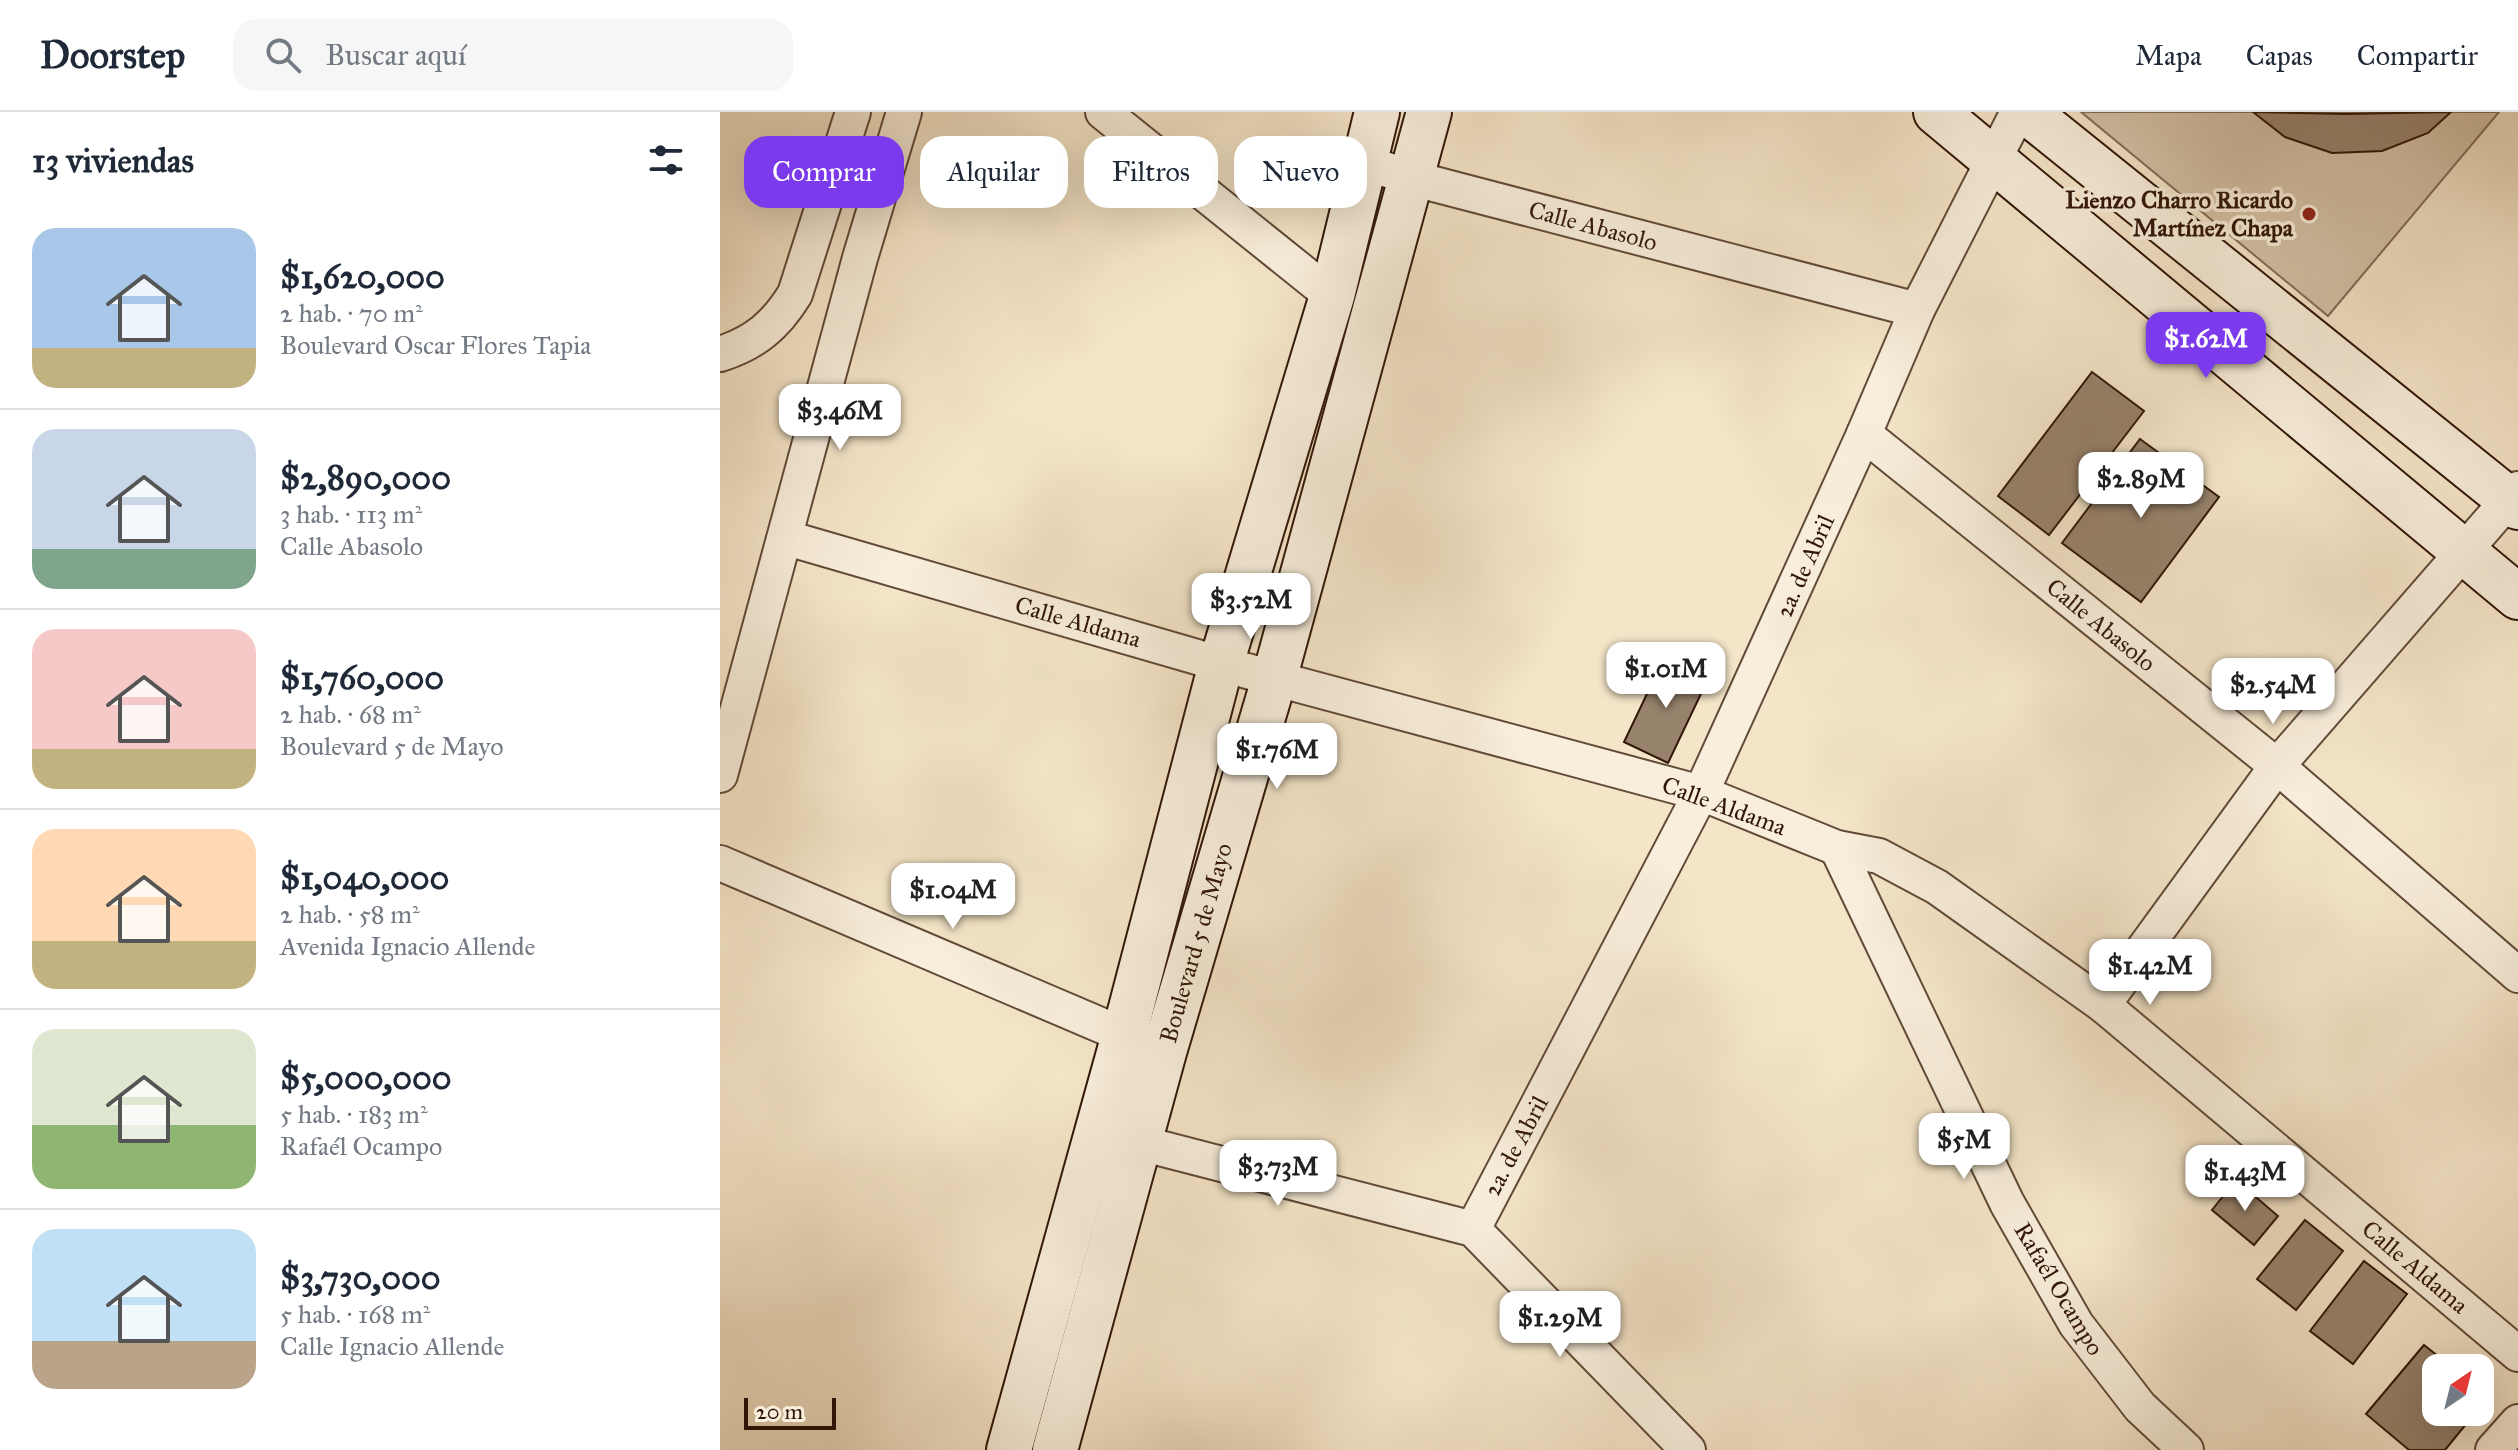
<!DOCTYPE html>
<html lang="es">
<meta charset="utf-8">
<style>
body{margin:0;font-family:"IM FELL Great Primer",serif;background:#f6f6f7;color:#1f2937;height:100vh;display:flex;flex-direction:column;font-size:30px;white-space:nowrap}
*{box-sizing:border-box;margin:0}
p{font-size:26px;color:#747a83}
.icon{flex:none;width:44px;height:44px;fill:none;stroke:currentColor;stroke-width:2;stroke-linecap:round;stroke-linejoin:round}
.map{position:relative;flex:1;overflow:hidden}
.panel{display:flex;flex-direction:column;background:#fff;width:720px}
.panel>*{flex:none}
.banner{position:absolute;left:24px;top:24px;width:760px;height:72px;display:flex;gap:16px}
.needle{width:52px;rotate:35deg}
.controls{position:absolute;left:1702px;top:1242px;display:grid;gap:16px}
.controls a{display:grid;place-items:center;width:72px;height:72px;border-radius:16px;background:#fff;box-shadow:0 8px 32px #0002;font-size:40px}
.scale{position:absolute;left:24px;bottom:20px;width:92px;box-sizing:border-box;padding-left:8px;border:4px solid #321708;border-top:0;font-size:22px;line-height:28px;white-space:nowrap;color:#321708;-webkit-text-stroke:6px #f8eedb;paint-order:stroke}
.price{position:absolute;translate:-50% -68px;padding:0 18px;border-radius:16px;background:#fff;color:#222;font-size:26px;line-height:52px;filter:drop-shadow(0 2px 4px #0008)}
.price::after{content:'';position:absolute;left:50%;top:48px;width:24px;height:18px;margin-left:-12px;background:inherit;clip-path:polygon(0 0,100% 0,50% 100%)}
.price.selected{background:#7c3aed;color:#fff}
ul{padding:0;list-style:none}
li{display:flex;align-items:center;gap:24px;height:200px;padding:0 32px}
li+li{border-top:2px solid #e0e1e3}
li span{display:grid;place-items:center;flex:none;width:224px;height:160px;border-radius:24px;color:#555}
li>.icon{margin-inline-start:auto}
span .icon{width:96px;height:96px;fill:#fffc;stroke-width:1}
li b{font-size:34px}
h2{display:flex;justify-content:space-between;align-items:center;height:96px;padding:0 32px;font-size:34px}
.pill{padding:0 28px;border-radius:24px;background:#fff;box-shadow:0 8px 32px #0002;font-size:28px;line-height:72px}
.pill.selected{background:#7c3aed;color:#fff}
header{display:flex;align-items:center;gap:48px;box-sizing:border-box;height:112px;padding:0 40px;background:#fff;border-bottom:2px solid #e0e1e3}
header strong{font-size:38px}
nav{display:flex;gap:44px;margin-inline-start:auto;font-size:28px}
.search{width:560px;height:72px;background:#f6f6f7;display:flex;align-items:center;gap:20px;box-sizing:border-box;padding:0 28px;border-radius:24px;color:#747a83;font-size:30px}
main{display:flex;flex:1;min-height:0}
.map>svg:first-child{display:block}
.green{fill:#d3c2a7;stroke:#826c58;stroke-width:2}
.building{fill:#97826c;stroke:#321708;stroke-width:2}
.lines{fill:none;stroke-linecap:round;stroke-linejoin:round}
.street-casing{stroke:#624a38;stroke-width:38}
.secondary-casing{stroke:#321708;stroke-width:48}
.street{stroke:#f8eedb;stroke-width:34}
.secondary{stroke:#f8eedb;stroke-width:44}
.poi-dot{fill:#8f2418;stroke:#f8eedb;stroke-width:3}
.labels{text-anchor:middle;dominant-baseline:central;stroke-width:7;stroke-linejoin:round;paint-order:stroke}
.poi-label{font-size:24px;font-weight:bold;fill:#321708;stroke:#f8eedb;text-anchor:end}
.street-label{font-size:24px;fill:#321708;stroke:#f8eedb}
</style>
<header>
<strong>Doorstep</strong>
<div class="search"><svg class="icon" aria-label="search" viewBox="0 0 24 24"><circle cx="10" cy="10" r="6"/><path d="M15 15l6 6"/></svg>Buscar aquí</div>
<nav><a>Mapa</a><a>Capas</a><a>Compartir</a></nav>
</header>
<main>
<section class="panel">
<h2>13 viviendas<svg class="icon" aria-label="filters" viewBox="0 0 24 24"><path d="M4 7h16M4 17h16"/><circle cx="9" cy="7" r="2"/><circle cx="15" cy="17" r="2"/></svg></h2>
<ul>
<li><span style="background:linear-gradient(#a9c7e8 75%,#c2b280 0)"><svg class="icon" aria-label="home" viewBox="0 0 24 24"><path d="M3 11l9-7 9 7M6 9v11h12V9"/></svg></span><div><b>$1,620,000</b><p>2 hab. · 70 m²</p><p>Boulevard Oscar Flores Tapia</p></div></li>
<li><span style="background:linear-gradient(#c9d6e8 75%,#7fa58c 0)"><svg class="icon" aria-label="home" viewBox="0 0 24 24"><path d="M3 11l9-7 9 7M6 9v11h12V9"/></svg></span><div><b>$2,890,000</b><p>3 hab. · 113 m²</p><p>Calle Abasolo</p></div></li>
<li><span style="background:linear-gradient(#f6c9c9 75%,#c2b280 0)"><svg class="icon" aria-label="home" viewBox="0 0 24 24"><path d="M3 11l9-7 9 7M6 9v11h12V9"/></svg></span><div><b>$1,760,000</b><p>2 hab. · 68 m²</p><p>Boulevard 5 de Mayo</p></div></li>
<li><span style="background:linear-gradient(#ffd9b3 70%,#c2b280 0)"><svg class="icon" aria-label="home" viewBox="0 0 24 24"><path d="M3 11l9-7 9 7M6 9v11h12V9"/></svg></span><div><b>$1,040,000</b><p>2 hab. · 58 m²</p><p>Avenida Ignacio Allende</p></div></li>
<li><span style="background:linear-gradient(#dfe7d0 60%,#8fb573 0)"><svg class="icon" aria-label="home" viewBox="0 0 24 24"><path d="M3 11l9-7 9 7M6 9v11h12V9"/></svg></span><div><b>$5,000,000</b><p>5 hab. · 183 m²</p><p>Rafaél Ocampo</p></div></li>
<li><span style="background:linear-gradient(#bfe0f5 70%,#b9a48a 0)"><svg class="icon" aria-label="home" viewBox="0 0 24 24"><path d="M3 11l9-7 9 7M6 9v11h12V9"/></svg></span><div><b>$3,730,000</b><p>5 hab. · 168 m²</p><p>Calle Ignacio Allende</p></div></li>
</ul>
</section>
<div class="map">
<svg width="1798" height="1338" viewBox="0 0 1798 1338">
<rect width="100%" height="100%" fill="#f4e5c8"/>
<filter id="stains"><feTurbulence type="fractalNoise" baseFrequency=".0025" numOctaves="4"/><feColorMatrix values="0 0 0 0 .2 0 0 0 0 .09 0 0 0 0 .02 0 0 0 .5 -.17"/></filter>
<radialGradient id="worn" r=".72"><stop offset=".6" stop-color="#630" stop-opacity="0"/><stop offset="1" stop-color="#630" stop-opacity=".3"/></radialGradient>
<!-- green -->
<polygon class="green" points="1361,0 1779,0 1608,204"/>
<!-- building -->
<g class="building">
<polygon points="1533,0 1624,2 1731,0 1708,21 1662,39 1612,41 1565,25"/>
<polygon points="1372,260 1424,299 1329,423 1278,384"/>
<polygon points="1420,327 1499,385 1421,490 1342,431"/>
<polygon points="945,544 989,565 948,651 904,630"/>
<polygon points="1516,1068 1558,1104 1534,1133 1492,1098"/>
<polygon points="1585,1108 1623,1139 1576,1198 1537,1167"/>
<polygon points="1644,1149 1687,1182 1633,1252 1590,1219"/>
<polygon points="1704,1233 1733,1256 1716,1256 1716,1300 1756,1300 1725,1338 1689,1338 1646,1302"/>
</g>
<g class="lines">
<defs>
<g id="street">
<polyline points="383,0 612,184"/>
<polyline points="644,50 691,66 1197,198"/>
<path d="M0 242C35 231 56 213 75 182L133 0"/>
<polyline points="1144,322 1557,654 1798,863"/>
<polyline points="67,426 501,552 981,681 1117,736 1159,744 1217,775 1383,893 1798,1242"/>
<polyline points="0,663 140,146 184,0"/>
<polyline points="1117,736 1287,1091 1356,1212 1420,1295 1466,1338"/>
<polyline points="0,751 425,932"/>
<polyline points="1383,893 1557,654 1798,377"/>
<polyline points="397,1025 753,1117 968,1338"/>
<polyline points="753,1117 981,681 1144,322 1197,198 1298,0"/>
<polyline points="1773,1338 1798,1310"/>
</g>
<g id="secondary">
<polyline points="1216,0 1798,485"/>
<polyline points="1307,0 1798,395"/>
<polyline points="289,1338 404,923 501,552 612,184 657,0"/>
<polyline points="335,1338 444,940 555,564 709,0"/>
</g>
</defs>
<!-- street casing -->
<use href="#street" class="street-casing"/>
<!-- secondary casing -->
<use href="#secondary" class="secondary-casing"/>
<!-- street -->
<use href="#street" class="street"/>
<!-- secondary -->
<use href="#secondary" class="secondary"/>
</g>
<!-- markers -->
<circle class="poi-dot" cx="1589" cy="102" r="8"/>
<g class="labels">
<!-- poi labels -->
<g class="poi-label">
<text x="1573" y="88">Lienzo Charro Ricardo<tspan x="1573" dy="28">Martínez Chapa</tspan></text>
</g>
<!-- street labels -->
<g class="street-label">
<text transform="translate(873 114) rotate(15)">Calle Abasolo</text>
<text transform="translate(1085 454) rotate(-66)">2a. de Abril</text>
<text transform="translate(358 510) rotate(16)">Calle Aldama</text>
<text transform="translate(1381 513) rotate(39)">Calle Abasolo</text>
<text transform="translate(1004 694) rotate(20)">Calle Aldama</text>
<text transform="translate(476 831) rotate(-74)">Boulevard 5 de Mayo</text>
<text transform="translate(796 1034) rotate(-62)">2a. de Abril</text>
<text transform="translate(1695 1155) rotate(40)">Calle Aldama</text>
<text transform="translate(1339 1177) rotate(59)">Rafaél Ocampo</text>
</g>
</g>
<rect width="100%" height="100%" filter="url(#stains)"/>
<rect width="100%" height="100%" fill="url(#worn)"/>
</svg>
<div class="controls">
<a><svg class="needle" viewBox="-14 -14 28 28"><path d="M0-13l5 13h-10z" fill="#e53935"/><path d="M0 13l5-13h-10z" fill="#747a83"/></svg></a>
</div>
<div class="scale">20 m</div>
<b class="price selected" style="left:1486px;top:268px">$1.62M</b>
<b class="price" style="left:120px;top:340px">$3.46M</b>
<b class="price" style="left:1421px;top:408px">$2.89M</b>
<b class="price" style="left:531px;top:529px">$3.52M</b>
<b class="price" style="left:946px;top:598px">$1.01M</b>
<b class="price" style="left:1553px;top:614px">$2.54M</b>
<b class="price" style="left:557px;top:679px">$1.76M</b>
<b class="price" style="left:233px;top:819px">$1.04M</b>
<b class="price" style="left:1430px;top:895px">$1.42M</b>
<b class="price" style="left:1244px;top:1069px">$5M</b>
<b class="price" style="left:558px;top:1096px">$3.73M</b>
<b class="price" style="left:1525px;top:1101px">$1.43M</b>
<b class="price" style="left:840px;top:1247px">$1.29M</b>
<div class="banner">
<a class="pill selected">Comprar</a>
<a class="pill">Alquilar</a>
<a class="pill">Filtros</a>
<a class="pill">Nuevo</a>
</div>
</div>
</main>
